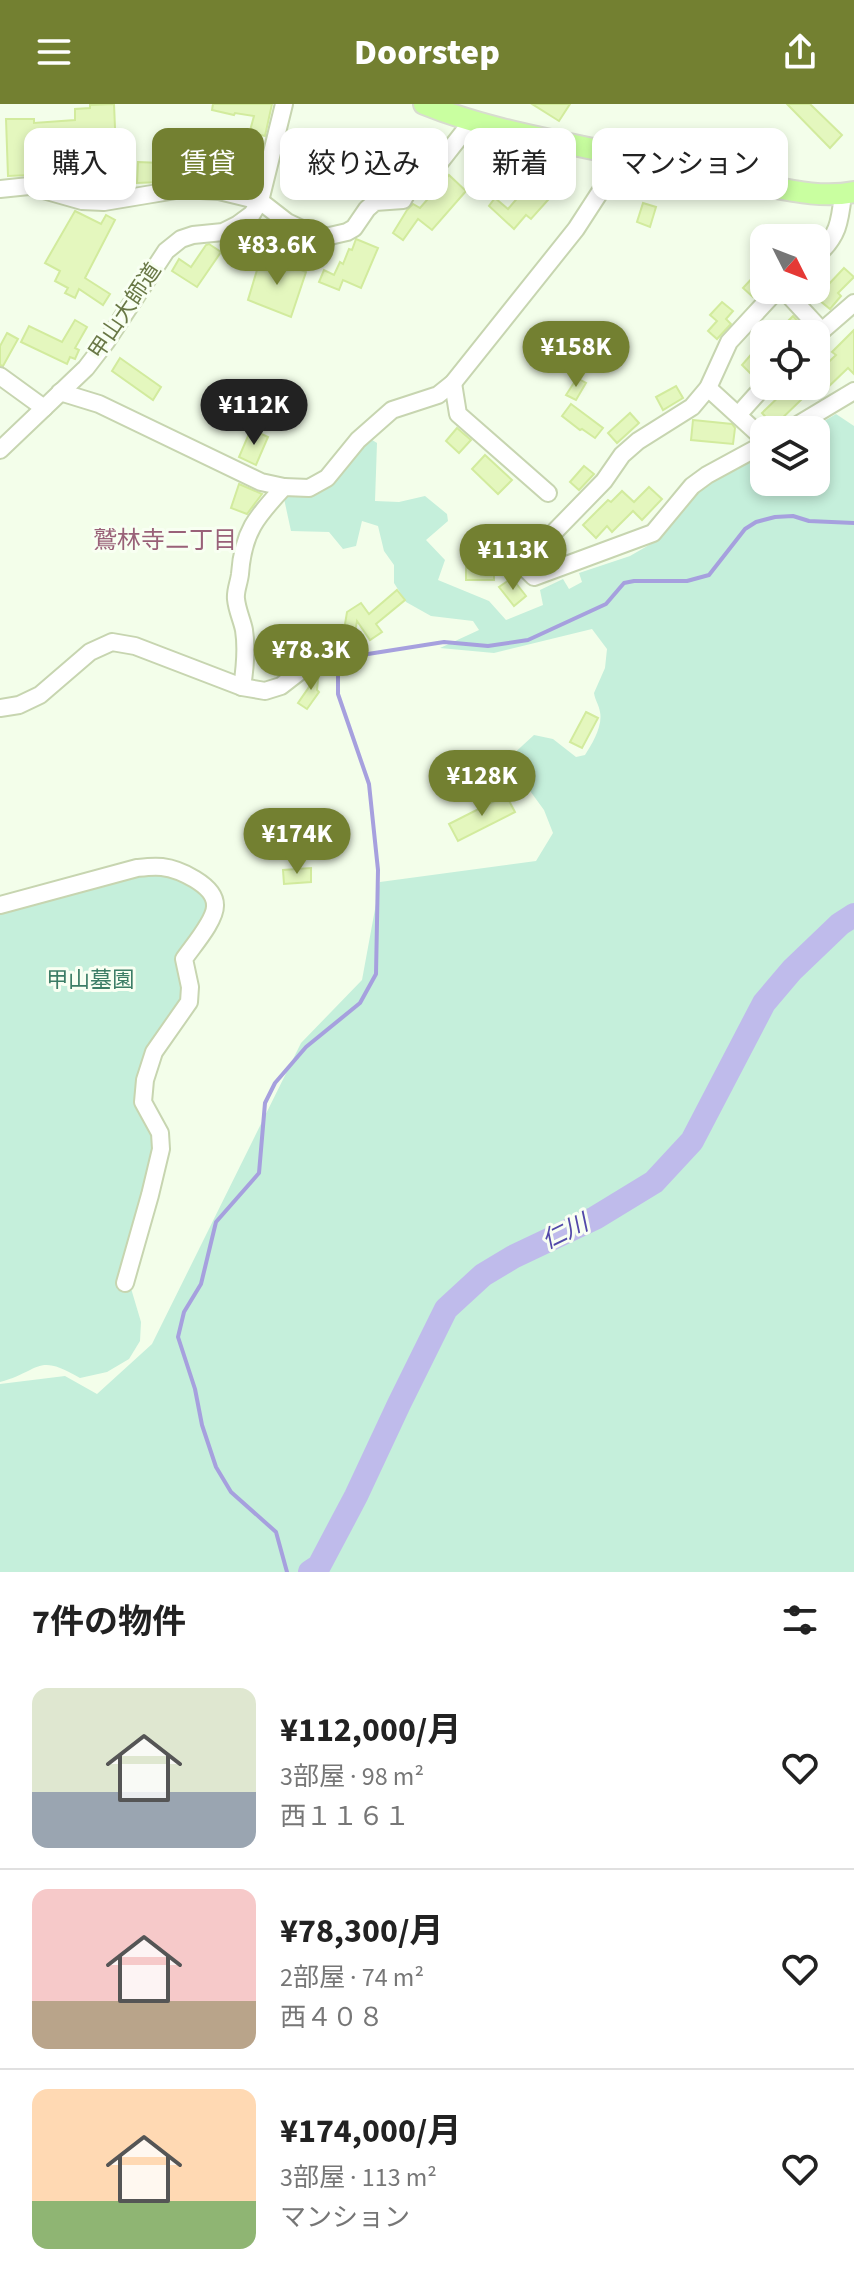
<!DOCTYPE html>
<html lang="ja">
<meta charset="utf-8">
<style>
body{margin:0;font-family:"Source Sans 3","Noto Sans JP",sans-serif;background:#f2f2f2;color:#222;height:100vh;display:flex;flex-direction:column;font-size:30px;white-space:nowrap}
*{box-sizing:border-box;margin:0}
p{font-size:26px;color:#767676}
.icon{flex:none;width:44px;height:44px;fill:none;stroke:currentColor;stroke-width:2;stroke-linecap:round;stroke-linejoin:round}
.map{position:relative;height:1468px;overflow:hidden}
.sheet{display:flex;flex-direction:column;background:#fff;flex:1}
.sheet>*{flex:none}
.banner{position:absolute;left:24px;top:24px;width:806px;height:72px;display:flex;gap:16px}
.needle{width:52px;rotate:132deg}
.fabs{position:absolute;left:750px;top:120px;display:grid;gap:16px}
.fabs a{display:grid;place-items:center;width:80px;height:80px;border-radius:16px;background:#fff;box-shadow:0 4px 12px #0003;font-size:40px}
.price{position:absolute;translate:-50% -68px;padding:0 18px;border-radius:28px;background:#738031;color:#fff;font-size:26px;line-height:52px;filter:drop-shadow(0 2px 4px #0008)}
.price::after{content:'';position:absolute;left:50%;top:48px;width:24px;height:18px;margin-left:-12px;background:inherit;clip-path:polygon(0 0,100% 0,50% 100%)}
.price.selected{background:#222;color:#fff}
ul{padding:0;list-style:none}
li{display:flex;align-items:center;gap:24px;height:200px;padding:0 32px}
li+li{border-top:2px solid #e0e0e0}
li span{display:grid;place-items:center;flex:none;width:224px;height:160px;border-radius:16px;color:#555}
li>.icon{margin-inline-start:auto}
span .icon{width:96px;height:96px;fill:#fffc;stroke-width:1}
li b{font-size:34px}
h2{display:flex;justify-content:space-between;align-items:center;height:96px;padding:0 32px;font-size:34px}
.tag{padding:0 28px;border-radius:16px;background:#fff;box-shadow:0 4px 12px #0003;font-size:28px;line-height:72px}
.tag.selected{background:#738031;color:#fff}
header{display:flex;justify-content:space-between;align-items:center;height:104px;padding:0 32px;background:#738031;color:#fff;font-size:36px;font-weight:800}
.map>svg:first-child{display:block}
.green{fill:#c5efdb}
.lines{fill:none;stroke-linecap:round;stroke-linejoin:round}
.stream{stroke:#a6a0de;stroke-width:4}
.river{stroke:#bfbbeb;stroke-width:24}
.building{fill:#e4f7be;stroke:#d2eb9d;stroke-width:2}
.minor-casing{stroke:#c7d5b0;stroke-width:20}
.major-casing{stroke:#d8dccf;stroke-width:24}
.minor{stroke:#fff;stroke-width:16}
.major{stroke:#c9ffa0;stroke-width:20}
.labels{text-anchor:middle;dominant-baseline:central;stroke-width:6;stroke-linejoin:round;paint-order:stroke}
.street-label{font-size:22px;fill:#697846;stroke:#f8fff2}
.park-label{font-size:22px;fill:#3c7d66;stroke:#f8fff2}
.neighbourhood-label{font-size:24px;fill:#996178;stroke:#f8fff2}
.water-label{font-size:24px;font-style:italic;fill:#5248a9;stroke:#f8fff2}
</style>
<header><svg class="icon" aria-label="menu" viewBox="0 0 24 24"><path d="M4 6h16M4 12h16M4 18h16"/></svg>Doorstep<svg class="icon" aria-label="share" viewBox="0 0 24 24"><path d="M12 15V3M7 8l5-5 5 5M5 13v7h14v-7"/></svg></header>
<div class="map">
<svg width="854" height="1468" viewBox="0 0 854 1468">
<rect width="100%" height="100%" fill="#f3feea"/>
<!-- green -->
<g class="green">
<path d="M836 310 854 322V1468H0V1280L65 1272 97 1290 152 1240 301 939 362 876 380 778 536 757 553 729 544 706 514 665 510 653 534 631 553 635 576 653 585 651C592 640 603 622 600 608 599 601 595 596 594 589L605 564 607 545 592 525 494 549 440 544 479 526 473 517 431 512 406 498 394 479V461L384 447 378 422 362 417 356 442 343 445 329 428 291 427 283 390 319 388 331 380 364 331 377 339 375 397 399 398 425 392 447 410 448 417 426 436 445 456 438 476 489 497 506 516 543 501 540 486 563 475 569 485 582 478 579 469 630 452 656 437 698 387 718 373 764 352V378H816V326H809Z"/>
<path d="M158 767 196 781 211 803 180 853 184 897 140 975 155 1032 130 1181 141 1218 140 1237 129 1255 107 1268 80 1274C36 1248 41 1267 0 1278V807L36 794Z"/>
</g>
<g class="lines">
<!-- stream -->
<g class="stream">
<polyline points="349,553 444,538 488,542 528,536 606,500 624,479 634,477 687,477 709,471 745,425 756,418 775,413 793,412 809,417 854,419"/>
<polyline points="287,1468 276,1428 231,1388 216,1363 202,1321 195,1285 178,1233 184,1208 201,1180 216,1118 259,1069 265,999 275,979 306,943 360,899 376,870 378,766 369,680 338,590 338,562"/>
</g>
<!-- river -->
<polyline class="river" points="310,1468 319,1462 356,1392 399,1300 446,1205 483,1171 513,1153 595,1114 654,1078 692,1037 764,899 792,866 840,820 854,811"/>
</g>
<!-- building -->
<g class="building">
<polygon points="114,0 117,71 119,84 108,86 108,82 87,82 87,85 80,85 31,71 8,72 6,15 34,15 34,19 75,16 75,5 90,4 90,1"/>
<polygon points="213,0 272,0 265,32 261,31 257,51 260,52 252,84 188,70 188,68 213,66 225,69 230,46 236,48 240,32 248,34 254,12 235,9 234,11 212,6"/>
<polygon points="532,0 570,0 559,17"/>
<polygon points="787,0 810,0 842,31 830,44"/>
<polygon points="138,58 161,59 160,78 137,79"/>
<polygon points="449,71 466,87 432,126 418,115 403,136 393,129 407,106 413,100 420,104"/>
<polygon points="537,71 556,87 531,115 526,111 514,125 489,102 495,94 508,105"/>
<polygon points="643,99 656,103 650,123 637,118"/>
<polygon points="75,107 101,120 106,111 115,116 85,174 110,190 103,201 79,185 75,194 65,189 68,184 55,177 60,167 45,159"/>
<polygon points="356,135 378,144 361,184 343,176 339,186 319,178 324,166 334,171 340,158 343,160 349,145 352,146"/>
<polygon points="209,140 221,148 197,183 172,167 179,155 191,163 206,141"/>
<polygon points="260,156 293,166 294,163 306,168 291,213 248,196"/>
<polygon points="844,164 854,173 838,189 841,192 830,205 813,191 824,177 828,181"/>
<polygon points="757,169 764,175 764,181 753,193 743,184"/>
<polygon points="722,198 733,207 726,215 731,220 717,235 708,227 717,217 710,211"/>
<polygon points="793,212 804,224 797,230 775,230"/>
<polygon points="75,216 87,223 75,244 79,246 75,255 70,253 67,260 21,238 29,222 62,238"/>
<polygon points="854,226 854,270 848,264 823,288 816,280 816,270 836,251 832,248"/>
<polygon points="7,229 18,235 3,262 0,261 0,242"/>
<polygon points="755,246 764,254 764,263 755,274 742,261"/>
<polygon points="120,254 161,283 153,296 112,267"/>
<polygon points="577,274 586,279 576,296 566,291"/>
<polygon points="676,282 683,294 663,306 656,293"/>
<polygon points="790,282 802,295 774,322 762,309"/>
<polygon points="571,300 603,324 595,334 582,325 580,326 562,312"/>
<polygon points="630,309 639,319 617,339 608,329"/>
<polygon points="693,316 732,320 735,324 733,340 691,336"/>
<polygon points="457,324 471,336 459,349 446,337"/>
<polygon points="251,325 268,333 256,361 239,353"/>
<polygon points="485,351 512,376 498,390 472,365"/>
<polygon points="584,362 594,370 579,386 570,378"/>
<polygon points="239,380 262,390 247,410 231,404"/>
<polygon points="649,383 662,395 642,416 633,407 612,428 607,422 596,434 583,421 608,396 611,398 622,387 634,398"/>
<rect x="466" y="459" width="28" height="17"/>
<polygon points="512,474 526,492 514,502 499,483"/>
<polygon points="397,486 405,496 376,520 382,528 370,536 357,517 353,540 342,538 347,508 361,499 369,510"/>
<polygon points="319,566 317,586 319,588 307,605 298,599 311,580 309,574"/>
<polygon points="586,608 598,614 582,644 570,638"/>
<polygon points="506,691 515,708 458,737 449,720"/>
<polygon points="311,764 311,778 284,780 283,766"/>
</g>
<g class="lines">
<defs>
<g id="minor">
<polyline points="0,85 29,82 82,97 104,98 182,85 219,87 260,97 287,118 321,134 347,128 354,124 367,105 375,98 403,96 410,83 433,67 473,16"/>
<path d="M816 152C838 133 840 118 843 90"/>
<polyline points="784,186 822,227"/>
<polyline points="816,232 854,199"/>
<polyline points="0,272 44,304"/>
<polyline points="453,279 458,310 548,389"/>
<polyline points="708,284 764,335"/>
<polyline points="60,288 99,300 261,378 284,383"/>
<polyline points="738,311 764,282"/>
<polyline points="789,326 854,287"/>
<polyline points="764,340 707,371 692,382 653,429 534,473 526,465 527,456 604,377 622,351 638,337 692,303 708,284 729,238 777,186"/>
<polyline points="0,346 86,264 106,238 166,147 181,135 193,131 223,128 237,121 252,110 260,97 284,0"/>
<path d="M242 583C245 564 247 545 244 526 242 516 237 506 236 495 235 487 239 479 240 470 243 428 256 413 284 383L309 384 327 374 358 336 392 306 438 291 453 279 576 125 624 51"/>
<polyline points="0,604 19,601 40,591 90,548 112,538 135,542 242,583 265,587 281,582 325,548 337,554"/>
<path d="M0 801 137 764C146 763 154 762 162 763 179 765 215 781 215 801 216 816 192 843 184 855L190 883 189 898 154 948 145 976 143 998 160 1029 161 1045 150 1091 125 1179"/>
</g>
<path id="major" d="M424 0C488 26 558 37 626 52 667 61 709 70 751 79 784 85 820 95 854 88"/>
</defs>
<!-- minor casing -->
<use href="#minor" class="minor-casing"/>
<!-- major casing -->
<use href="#major" class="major-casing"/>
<!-- minor -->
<use href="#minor" class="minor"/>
<!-- major -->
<use href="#major" class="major"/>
</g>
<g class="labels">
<!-- street labels -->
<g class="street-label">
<text transform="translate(125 207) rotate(-56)">甲山大師道</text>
</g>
<!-- park labels -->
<g class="park-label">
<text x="90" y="876">甲山墓園</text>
</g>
<!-- neighbourhood labels -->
<g class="neighbourhood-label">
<text x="165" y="436">鷲林寺二丁目</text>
</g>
<!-- water labels -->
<g class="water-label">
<text transform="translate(565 1128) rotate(-26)">仁川</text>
</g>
</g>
</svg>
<div class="fabs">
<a><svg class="needle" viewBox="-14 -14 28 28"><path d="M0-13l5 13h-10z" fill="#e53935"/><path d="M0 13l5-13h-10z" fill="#767676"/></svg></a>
<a><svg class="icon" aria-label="locate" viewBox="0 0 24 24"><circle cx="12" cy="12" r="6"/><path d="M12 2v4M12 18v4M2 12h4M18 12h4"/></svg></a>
<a><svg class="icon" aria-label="layers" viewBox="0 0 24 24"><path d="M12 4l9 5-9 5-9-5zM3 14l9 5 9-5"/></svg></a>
</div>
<b class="price" style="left:277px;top:183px">¥83.6K</b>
<b class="price" style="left:576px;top:285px">¥158K</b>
<b class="price selected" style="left:254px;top:343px">¥112K</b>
<b class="price" style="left:513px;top:488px">¥113K</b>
<b class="price" style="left:311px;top:588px">¥78.3K</b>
<b class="price" style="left:482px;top:714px">¥128K</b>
<b class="price" style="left:297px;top:772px">¥174K</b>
<div class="banner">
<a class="tag">購入</a>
<a class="tag selected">賃貸</a>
<a class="tag">絞り込み</a>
<a class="tag">新着</a>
<a class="tag">マンション</a>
</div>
</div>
<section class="sheet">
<h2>7件の物件<svg class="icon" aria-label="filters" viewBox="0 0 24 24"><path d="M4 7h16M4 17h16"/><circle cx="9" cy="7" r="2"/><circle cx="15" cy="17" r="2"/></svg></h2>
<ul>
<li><span style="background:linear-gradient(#dfe7d0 65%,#9aa5b1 0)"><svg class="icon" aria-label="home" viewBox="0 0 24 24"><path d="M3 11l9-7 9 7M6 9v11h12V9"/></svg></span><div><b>¥112,000/月</b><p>3部屋 · 98 m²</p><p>西１１６１</p></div><svg class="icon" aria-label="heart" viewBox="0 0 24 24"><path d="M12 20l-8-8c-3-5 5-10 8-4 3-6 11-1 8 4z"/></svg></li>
<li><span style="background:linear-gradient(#f6c9c9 70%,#b9a48a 0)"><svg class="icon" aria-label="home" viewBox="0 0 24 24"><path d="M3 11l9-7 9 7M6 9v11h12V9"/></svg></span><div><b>¥78,300/月</b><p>2部屋 · 74 m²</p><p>西４０８</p></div><svg class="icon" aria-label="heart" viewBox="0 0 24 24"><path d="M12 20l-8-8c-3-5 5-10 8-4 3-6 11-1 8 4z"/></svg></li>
<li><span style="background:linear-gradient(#ffd9b3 70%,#8fb573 0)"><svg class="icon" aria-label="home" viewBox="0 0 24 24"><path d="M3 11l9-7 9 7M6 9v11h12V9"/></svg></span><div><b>¥174,000/月</b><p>3部屋 · 113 m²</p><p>マンション</p></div><svg class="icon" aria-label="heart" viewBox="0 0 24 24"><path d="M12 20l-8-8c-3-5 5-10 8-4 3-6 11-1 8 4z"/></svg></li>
</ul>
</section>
